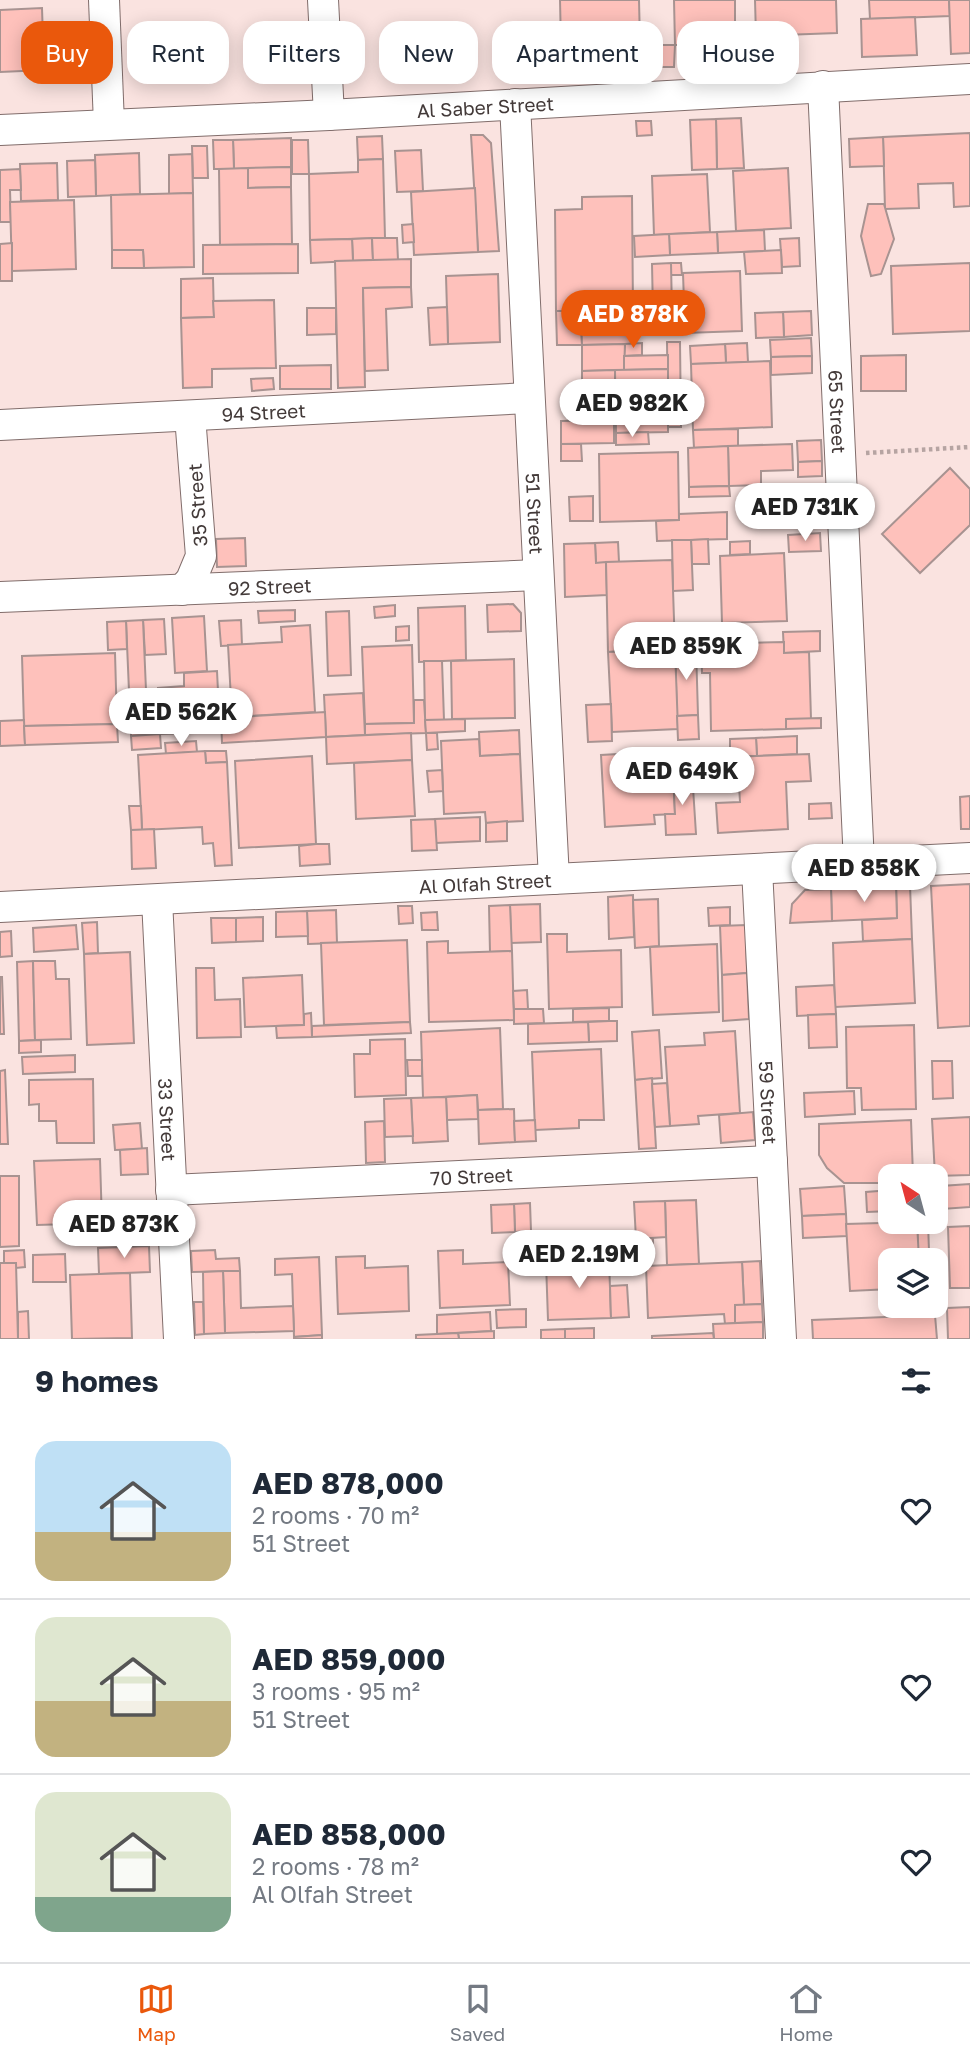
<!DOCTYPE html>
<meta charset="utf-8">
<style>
body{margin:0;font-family:"Golos Text",sans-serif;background:#f6f6f7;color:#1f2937;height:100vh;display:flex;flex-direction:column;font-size:26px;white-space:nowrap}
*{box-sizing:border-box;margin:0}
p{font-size:23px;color:#747a83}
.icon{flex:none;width:38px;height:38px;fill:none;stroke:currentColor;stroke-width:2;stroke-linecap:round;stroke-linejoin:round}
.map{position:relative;height:1339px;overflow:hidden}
.side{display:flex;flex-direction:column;background:#fff;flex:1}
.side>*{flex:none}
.hud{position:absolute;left:21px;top:21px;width:929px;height:63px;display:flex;gap:14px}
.needle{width:46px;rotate:324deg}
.controls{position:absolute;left:878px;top:1164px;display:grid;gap:14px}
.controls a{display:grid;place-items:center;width:70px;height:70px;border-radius:14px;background:#fff;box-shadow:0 4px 18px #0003;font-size:35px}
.price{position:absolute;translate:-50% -60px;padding:0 16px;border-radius:24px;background:#fff;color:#222;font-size:23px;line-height:46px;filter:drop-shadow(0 2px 4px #0008)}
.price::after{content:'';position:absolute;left:50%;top:42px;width:21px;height:16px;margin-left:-10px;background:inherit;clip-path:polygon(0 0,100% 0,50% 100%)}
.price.active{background:#ea580c;color:#fff}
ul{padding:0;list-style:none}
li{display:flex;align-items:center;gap:21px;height:175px;padding:0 35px}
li+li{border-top:2px solid #e0e1e3}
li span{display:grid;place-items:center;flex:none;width:196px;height:140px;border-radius:21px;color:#555}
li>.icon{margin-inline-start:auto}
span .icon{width:84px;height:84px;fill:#fffc;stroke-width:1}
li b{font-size:30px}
h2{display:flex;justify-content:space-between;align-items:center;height:84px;padding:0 35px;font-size:30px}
.pill{padding:0 24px;border-radius:21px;background:#fff;box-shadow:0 4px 18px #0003;font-size:24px;line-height:63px}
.pill.active{background:#ea580c;color:#fff}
.tabs{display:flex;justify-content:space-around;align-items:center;height:98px;border-top:2px solid #e0e1e3;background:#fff;font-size:19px;color:#747a83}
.tabs a{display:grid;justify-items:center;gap:4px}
.tabs .active{color:#ea580c}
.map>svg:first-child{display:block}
.building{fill:#fec1bb;stroke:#a89391;stroke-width:2}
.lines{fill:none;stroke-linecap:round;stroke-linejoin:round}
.street-casing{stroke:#816d6b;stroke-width:32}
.path{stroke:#b6a4a2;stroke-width:4.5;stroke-dasharray:3.5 3.5;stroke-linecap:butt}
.street{stroke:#fff;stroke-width:30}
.labels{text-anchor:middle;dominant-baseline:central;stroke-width:5;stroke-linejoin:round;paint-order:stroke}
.street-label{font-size:19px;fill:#433a39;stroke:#fff}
</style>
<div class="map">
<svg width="970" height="1339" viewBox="0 0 970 1339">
<rect width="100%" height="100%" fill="#fae3e0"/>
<!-- building -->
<g class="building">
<polygon points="560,0 639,0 640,43 561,45"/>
<polygon points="674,0 735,0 735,44 675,45"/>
<polygon points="755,0 836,0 837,33 756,36"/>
<polygon points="869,0 949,0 950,16 870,19"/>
<polygon points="949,0 970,0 970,53 951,54"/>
<polygon points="42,8 44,70 0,72 0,10"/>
<polygon points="915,17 917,55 862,57 861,19"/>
<circle cx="69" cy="60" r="17"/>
<polygon points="657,45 675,45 674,67 657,67"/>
<polygon points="741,118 744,168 717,169 716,119"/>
<polygon points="716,119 717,169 692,170 690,120"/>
<polygon points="636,121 651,121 652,135 637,136"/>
<polygon points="970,133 970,206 954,207 953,183 918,184 919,208 885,209 883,137"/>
<polygon points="471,135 483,135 491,143 499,251 478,252"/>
<polygon points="382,136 383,159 358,160 357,137"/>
<polygon points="883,137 884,166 850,167 849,139"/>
<polygon points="291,138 291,167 234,169 233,140"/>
<polygon points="213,140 233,140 234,169 214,169"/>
<polygon points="292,140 308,140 309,174 292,174"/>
<polygon points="192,146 207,146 208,178 193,178"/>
<polygon points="421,150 423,191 397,192 395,151"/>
<polygon points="139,153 140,194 96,196 95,155"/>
<polygon points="192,154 193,193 169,194 169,155"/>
<polygon points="383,159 385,238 310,240 309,174 358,172 358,160"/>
<polygon points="95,160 96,196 68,197 67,161"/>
<polygon points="57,163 58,200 21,201 20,164"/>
<polygon points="291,167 291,187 248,188 248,168"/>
<polygon points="248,168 248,188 291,187 292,244 220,245 219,169"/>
<polygon points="788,168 791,228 736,231 733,171"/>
<polygon points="20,169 21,190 10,190 11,222 0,222 0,170"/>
<polygon points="707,174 710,232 654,235 652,176"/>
<polygon points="475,188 478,252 414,255 411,192"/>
<polygon points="193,193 194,267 144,268 143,250 112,250 111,195"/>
<polygon points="632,196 633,310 556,311 555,210 582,209 582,197"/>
<polygon points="74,200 76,269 12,271 10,202"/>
<polygon points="868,204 884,204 894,239 881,274 871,276 861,236"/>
<polygon points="413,224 414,242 403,243 402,225"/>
<polygon points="764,230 765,251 718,253 717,232"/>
<polygon points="717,232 718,253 670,255 669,234"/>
<polygon points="669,234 670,255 635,257 634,236"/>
<polygon points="372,238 373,260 353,261 352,239"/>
<polygon points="372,238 397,238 398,260 373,260"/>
<polygon points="799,238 800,266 782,267 780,239"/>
<polygon points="352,239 353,261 311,263 310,240"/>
<polygon points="12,243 12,281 0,281 0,244"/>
<polygon points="298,244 298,273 203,274 203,245"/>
<polygon points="112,250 143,250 144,268 112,268"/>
<polygon points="781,250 782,273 746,274 744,252"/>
<polygon points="411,259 411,287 363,288 365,387 338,388 335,261"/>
<polygon points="671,263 681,263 682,275 671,275"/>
<polygon points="671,263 672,312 653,313 652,264"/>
<polygon points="970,263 970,331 893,334 891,266"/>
<polygon points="740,271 742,331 685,333 683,273"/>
<polygon points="498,274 500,342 448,344 446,276"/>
<polygon points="213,278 214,317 181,318 181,279"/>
<polygon points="411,287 412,307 386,309 388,370 365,371 363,288"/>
<polygon points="274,300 276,368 212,369 212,387 183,388 181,318 214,317 213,301"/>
<polygon points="447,307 448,344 430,345 428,308"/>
<polygon points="307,308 336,308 336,334 307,335"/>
<polygon points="556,311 581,311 582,345 557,345"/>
<polygon points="811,311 812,335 784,337 783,312"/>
<polygon points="667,312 668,332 649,332 648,313"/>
<polygon points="783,312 784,337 756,338 755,313"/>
<polygon points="634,318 635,344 582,345 581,319"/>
<polygon points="811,338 812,356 771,357 770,340"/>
<polygon points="667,342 680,342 681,427 668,427"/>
<polygon points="642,343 642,355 624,356 625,344"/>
<polygon points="747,343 748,362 726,363 725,344"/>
<polygon points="625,344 624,370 582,371 582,345"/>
<polygon points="725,344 726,363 691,364 690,346"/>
<polygon points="668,355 668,369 624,370 624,356"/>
<polygon points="906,355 906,391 861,391 861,356"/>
<polygon points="812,356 812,373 771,375 771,357"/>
<polygon points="770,361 772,427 693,430 691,364"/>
<polygon points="331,365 331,389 280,389 280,366"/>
<polygon points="668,369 668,432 616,433 615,370"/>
<polygon points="615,370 615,396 582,397 582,371"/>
<polygon points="273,378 274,389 252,391 251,379"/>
<polygon points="614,420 614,443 561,444 561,421"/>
<polygon points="738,429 738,446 694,448 693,430"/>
<polygon points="648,432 649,444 616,445 616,433"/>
<polygon points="821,440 822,461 798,462 797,441"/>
<polygon points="561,444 581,444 582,461 561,461"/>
<polygon points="792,444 793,470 761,471 761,485 729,486 728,446"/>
<polygon points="728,446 729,486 689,487 688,448"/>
<polygon points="678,452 679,520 600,522 599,454"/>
<polygon points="822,461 822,476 798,477 798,462"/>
<polygon points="950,468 970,489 970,525 920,573 882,534"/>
<polygon points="729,486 730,496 689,497 689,487"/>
<polygon points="593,496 593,521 570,521 569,497"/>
<polygon points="727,512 727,539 657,541 656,521 679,520 679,514"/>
<polygon points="820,533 821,551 789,552 788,535"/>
<polygon points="245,538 246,566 217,567 216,539"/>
<polygon points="708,539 709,564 692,564 691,540"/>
<polygon points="672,540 691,540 693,590 673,591"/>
<polygon points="750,541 750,554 730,555 730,542"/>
<polygon points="618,542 619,562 596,563 595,543"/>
<polygon points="595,543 596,563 606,562 607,595 565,597 564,544"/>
<polygon points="784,553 787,621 722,623 720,556"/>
<polygon points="672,560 675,649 608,652 606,562"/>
<polygon points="513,604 521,613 521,631 488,632 487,605"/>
<polygon points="395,605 395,616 375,618 374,607"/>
<polygon points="465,606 466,660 419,662 418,608"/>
<polygon points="295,610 295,621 259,623 258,611"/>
<polygon points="349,611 351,675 328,676 326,612"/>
<polygon points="204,616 207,671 175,673 172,618"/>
<polygon points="164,619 166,654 145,655 143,620"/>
<polygon points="143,620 146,690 129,691 126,621"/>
<polygon points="241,620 242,645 221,646 219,621"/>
<polygon points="126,621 127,649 108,650 107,622"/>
<polygon points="310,625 315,712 232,717 228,645 282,642 281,627"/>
<polygon points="409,626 409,640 396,641 396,627"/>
<polygon points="820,631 820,651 784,653 783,632"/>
<polygon points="784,642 784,653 809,652 811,719 786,719 786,729 711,731 710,673 702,673 701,644"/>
<polygon points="412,645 414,723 365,724 362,647"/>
<polygon points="696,648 698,715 677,716 675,649"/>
<polygon points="675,649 678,729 612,732 608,652"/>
<polygon points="115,653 117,724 24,726 22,656"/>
<polygon points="514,659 515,718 452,719 451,661"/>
<polygon points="424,661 442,661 444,720 425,720"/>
<polygon points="217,671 220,732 160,734 158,688 184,686 184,673"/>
<polygon points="146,690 148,723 131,724 129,691"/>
<polygon points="363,693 365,735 326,737 324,695"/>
<polygon points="414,700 424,700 426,733 365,735 365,724 414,723"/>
<polygon points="611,704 612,741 588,742 586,705"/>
<polygon points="325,712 326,737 222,743 221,718"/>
<polygon points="698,715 699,739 678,740 677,716"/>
<polygon points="821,718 821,728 786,729 786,719"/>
<polygon points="465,719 465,731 426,733 425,720"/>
<polygon points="24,720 25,745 0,746 0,721"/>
<polygon points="160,722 160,734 131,736 131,724"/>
<polygon points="117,724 118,742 25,745 24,726"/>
<polygon points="519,730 520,754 480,756 479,732"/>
<polygon points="411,733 412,760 327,764 326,737"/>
<polygon points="426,733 437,733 438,749 427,750"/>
<polygon points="160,734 161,748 132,750 131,736"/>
<polygon points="797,736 797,754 757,756 756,738"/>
<polygon points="756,738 757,756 730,757 730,739"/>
<polygon points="479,739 480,756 520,754 523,821 486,823 485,812 444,814 441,741"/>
<polygon points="196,741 197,752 166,754 165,743"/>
<polygon points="205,751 226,751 227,762 206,763"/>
<polygon points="205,751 206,763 227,762 232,865 215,866 213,843 203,844 202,827 142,830 138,755"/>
<polygon points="654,752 655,774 673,774 675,814 654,815 655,824 605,827 601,755"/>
<polygon points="809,754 811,781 786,782 788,829 718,833 716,803 740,802 739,785 732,785 730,757"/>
<polygon points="312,756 316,844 239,848 235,761"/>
<polygon points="412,760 415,816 356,819 354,763"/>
<polygon points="442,770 443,791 429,792 427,771"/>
<polygon points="692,772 696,834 666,835 665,814 675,814 673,774"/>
<polygon points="970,796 970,829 961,829 960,797"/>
<polygon points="831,803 832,818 809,819 809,804"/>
<polygon points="129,806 141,806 142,830 131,830"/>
<polygon points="480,817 480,841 436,843 435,819"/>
<polygon points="435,819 437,850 412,851 411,820"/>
<polygon points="507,821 507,841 486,842 486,823"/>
<polygon points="154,829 156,868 132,869 131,830"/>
<polygon points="316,844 329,844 330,864 300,866 299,846"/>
<polygon points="970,884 970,1026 938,1028 931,886"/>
<polygon points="910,885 912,939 863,941 862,920 897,918 896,886"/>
<polygon points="896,886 897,918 832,921 831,889"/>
<polygon points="831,889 832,921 790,923 792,904 805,890"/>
<polygon points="633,895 634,937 609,939 608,897"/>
<polygon points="658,899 659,946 635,948 633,900"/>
<polygon points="540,904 541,942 511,943 510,905"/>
<polygon points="510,905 512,951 490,952 489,906"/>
<polygon points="398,906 412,906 413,923 399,924"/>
<polygon points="730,907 730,925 709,926 708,908"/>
<polygon points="336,910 337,943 308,944 307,911"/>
<polygon points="307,911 308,936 276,937 276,912"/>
<polygon points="437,912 438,930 422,930 421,913"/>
<polygon points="263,917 263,941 236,942 236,918"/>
<polygon points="211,918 236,918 236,942 212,943"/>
<polygon points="97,922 98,953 84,954 82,923"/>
<polygon points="76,925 78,949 34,952 33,928"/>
<polygon points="746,925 747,973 722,975 720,926"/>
<polygon points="11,931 12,956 0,957 0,932"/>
<polygon points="547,934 567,934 567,952 621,950 622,1007 549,1009"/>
<polygon points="912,939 915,1003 835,1007 833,943"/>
<polygon points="407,940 410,1022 324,1025 321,943"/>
<polygon points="448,941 448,953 512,951 514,1020 429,1022 427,942"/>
<polygon points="717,944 719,1012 653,1015 650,947"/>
<polygon points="130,952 134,1043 87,1045 84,954"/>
<polygon points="33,961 35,1040 19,1041 17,962"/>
<polygon points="33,961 55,961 56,979 69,979 71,1039 35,1040"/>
<polygon points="196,968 214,968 215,1000 240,999 241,1037 197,1038"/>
<polygon points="747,973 749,1019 723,1021 722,975"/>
<polygon points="302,975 304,1025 245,1027 243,978"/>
<polygon points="0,977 2,977 4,1034 0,1034"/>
<polygon points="834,985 836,1014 797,1016 796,987"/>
<polygon points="527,990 528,1009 514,1009 513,991"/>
<polygon points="609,1008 609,1021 573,1022 573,1009"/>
<polygon points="514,1009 543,1009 544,1023 514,1024"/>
<polygon points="311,1013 312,1037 277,1038 276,1026 304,1025 304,1014"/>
<polygon points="836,1014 837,1047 809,1048 808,1015"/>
<polygon points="609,1021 617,1021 617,1041 589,1042 588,1022"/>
<polygon points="410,1022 411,1033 312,1037 312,1026"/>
<polygon points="588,1022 589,1042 528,1044 528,1024"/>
<polygon points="914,1025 916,1109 862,1110 861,1088 847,1088 846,1027"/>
<polygon points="500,1028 503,1109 478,1110 477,1095 423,1098 421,1032"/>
<polygon points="659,1030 662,1078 635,1080 632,1032"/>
<polygon points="735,1031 740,1113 698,1116 699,1124 670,1126 665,1047 705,1045 704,1033"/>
<polygon points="405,1039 406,1095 355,1097 354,1054 370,1054 370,1040"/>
<polygon points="41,1040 41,1052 19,1053 19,1041"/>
<polygon points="601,1049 604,1120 579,1120 579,1128 535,1130 532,1052"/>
<polygon points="75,1055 75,1072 23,1074 22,1057"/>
<polygon points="407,1060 422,1060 422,1076 408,1076"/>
<polygon points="932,1061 952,1061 953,1098 933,1099"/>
<polygon points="5,1070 8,1144 0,1144 0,1071"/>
<polygon points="652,1078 656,1148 639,1149 635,1080"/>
<polygon points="93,1079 94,1143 57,1143 56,1121 39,1121 39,1104 29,1105 29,1080"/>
<polygon points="667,1083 670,1126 655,1127 652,1084"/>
<polygon points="854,1091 855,1114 805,1117 804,1093"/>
<polygon points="477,1095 478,1119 447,1120 446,1097"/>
<polygon points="446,1097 448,1141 413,1143 411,1098"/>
<polygon points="411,1098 413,1136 385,1137 384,1099"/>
<polygon points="514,1109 515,1142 479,1144 478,1110"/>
<polygon points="753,1112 755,1140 721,1143 719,1115"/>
<polygon points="970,1117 970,1175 935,1176 932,1119"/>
<polygon points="535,1120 536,1141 515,1142 514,1121"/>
<polygon points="911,1120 913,1176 891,1176 891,1183 844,1183 827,1168 819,1155 819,1124"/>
<polygon points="384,1121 385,1162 366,1163 365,1122"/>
<polygon points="140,1123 142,1149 115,1150 113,1125"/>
<polygon points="147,1148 148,1174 121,1175 120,1150"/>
<polygon points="100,1159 102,1223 37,1225 34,1161"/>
<polygon points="0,1176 19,1176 19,1246 0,1247"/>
<polygon points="970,1184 970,1207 942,1209 941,1186"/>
<polygon points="844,1186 846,1214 802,1216 800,1189"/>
<polygon points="891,1190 891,1211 867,1212 866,1192"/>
<polygon points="696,1200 699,1264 667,1265 665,1201"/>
<polygon points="665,1201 666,1237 636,1239 634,1202"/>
<polygon points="530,1203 531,1231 515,1232 514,1204"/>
<polygon points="514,1204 515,1232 492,1233 491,1205"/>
<polygon points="150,1211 151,1233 125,1234 124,1213"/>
<polygon points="846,1214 847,1236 803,1238 802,1216"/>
<polygon points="917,1222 928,1222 929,1251 918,1251"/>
<polygon points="917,1222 919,1260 891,1260 891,1289 850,1291 846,1224"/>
<polygon points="970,1226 970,1288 950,1288 948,1227"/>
<polygon points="653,1238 653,1248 636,1249 636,1239"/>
<polygon points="149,1246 150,1272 99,1274 98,1248"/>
<polygon points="24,1250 25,1267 16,1268 16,1263 4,1263 4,1251"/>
<polygon points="215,1250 216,1259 239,1258 240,1271 192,1272 191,1251"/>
<polygon points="463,1250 463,1264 508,1262 510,1305 440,1308 438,1251"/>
<polygon points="65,1254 66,1282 33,1282 33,1255"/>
<polygon points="365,1256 365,1268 408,1266 409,1311 338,1314 336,1257"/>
<polygon points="319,1257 322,1335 294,1337 292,1274 275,1275 275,1259"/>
<polygon points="609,1259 611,1318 548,1320 546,1262"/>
<polygon points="760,1261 762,1304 744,1305 742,1262"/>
<polygon points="742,1262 744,1305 735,1305 735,1323 725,1324 724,1314 648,1318 646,1266"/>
<polygon points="0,1263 16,1263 18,1339 0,1339"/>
<polygon points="223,1271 240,1271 241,1308 293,1306 294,1331 225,1333"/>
<polygon points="223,1271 225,1333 204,1334 203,1272"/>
<polygon points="130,1273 132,1338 72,1339 70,1275"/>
<polygon points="627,1285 629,1317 611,1318 610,1286"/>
<polygon points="194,1302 203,1302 204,1334 195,1335"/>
<polygon points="762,1304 763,1322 735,1323 735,1305"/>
<polygon points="970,1307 970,1339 948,1339 947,1308"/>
<polygon points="526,1309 526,1327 497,1328 496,1310"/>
<polygon points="28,1311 29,1339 18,1339 18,1312"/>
<polygon points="490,1312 491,1331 437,1334 437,1315"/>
<polygon points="935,1315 937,1339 813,1339 812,1320"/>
<polygon points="763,1322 763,1339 714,1339 713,1324"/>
<polygon points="594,1328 594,1339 565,1339 565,1329"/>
<polygon points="565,1329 565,1339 541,1339 541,1330"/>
<polygon points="494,1331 494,1339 459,1339 458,1333"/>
<polygon points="458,1333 459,1339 416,1339 416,1335"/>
<polygon points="713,1333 714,1339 652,1339 652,1336"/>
<polygon points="322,1335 322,1339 294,1339 294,1337"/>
</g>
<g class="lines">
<defs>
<g id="street">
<polyline points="104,0 109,124"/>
<polyline points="323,0 329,115"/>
<path id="s1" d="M823 86 859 863"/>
<path id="s2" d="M515 104 554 879"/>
<path id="s3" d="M0 130 329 115 970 79"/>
<path id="s4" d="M0 425 529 398"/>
<polyline points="182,590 191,580 201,556 190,416"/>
<path id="s5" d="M0 597 538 575"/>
<path id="s6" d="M757 869 781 1339"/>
<path id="s7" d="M157 900 179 1339"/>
<path id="s8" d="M0 907 970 858"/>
<path id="s9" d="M171 1190 772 1161"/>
</g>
</defs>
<!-- street casing -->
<use href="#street" class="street-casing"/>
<!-- path -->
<polyline class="path" points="866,453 970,447"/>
<!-- street -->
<use href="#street" class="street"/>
</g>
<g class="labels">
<!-- street labels -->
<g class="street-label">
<text stroke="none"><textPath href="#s3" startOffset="486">Al Saber Street</textPath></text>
<text stroke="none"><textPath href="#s4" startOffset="264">94 Street</textPath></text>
<text stroke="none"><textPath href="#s1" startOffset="326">65 Street</textPath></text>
<text transform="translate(197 505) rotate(-94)">35 Street</text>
<text stroke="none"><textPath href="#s2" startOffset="410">51 Street</textPath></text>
<text stroke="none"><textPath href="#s5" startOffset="270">92 Street</textPath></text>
<text stroke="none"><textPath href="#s8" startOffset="486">Al Olfah Street</textPath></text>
<text stroke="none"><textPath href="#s6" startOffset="234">59 Street</textPath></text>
<text stroke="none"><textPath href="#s7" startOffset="220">33 Street</textPath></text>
<text stroke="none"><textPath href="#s9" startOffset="301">70 Street</textPath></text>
</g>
</g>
</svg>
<div class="controls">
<a><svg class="needle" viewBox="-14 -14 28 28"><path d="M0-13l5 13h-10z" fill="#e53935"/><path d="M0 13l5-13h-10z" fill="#747a83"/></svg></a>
<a><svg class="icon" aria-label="layers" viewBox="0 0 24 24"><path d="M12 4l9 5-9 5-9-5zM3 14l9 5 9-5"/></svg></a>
</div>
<b class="price active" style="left:633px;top:350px">AED 878K</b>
<b class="price" style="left:632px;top:439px">AED 982K</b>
<b class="price" style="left:805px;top:543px">AED 731K</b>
<b class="price" style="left:686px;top:682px">AED 859K</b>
<b class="price" style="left:181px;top:748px">AED 562K</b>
<b class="price" style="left:682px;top:807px">AED 649K</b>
<b class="price" style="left:864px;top:904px">AED 858K</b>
<b class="price" style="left:124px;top:1260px">AED 873K</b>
<b class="price" style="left:579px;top:1290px">AED 2.19M</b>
<div class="hud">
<a class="pill active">Buy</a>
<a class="pill">Rent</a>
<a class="pill">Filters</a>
<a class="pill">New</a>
<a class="pill">Apartment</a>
<a class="pill">House</a>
</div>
</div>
<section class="side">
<h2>9 homes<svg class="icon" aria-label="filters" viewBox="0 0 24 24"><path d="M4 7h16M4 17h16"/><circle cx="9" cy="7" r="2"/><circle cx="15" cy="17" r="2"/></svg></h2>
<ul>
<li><span style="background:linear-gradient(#bfe0f5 65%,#c2b280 0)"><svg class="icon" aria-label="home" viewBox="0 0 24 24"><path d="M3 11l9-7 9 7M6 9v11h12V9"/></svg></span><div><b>AED 878,000</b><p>2 rooms · 70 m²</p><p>51 Street</p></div><svg class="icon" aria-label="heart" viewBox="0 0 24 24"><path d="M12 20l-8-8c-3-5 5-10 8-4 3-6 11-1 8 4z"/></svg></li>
<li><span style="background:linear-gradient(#dfe7d0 60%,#c2b280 0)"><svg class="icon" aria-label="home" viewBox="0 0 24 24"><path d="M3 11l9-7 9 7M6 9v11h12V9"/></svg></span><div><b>AED 859,000</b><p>3 rooms · 95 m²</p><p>51 Street</p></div><svg class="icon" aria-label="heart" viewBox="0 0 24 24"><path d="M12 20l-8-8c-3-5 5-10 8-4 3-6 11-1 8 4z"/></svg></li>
<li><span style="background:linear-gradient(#dfe7d0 75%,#7fa58c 0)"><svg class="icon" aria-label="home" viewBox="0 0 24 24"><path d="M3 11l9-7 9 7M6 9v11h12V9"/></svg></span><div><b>AED 858,000</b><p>2 rooms · 78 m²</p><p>Al Olfah Street</p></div><svg class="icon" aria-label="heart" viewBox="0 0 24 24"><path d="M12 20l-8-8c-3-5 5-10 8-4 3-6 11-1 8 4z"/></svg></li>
</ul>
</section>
<nav class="tabs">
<a class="active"><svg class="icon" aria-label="map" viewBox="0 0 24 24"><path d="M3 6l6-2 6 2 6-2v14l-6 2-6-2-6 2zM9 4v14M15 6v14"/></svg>Map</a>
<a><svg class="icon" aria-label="saved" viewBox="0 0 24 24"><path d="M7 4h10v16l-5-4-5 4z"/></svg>Saved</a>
<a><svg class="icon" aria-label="home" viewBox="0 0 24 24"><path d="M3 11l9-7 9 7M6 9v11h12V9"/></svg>Home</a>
</nav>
